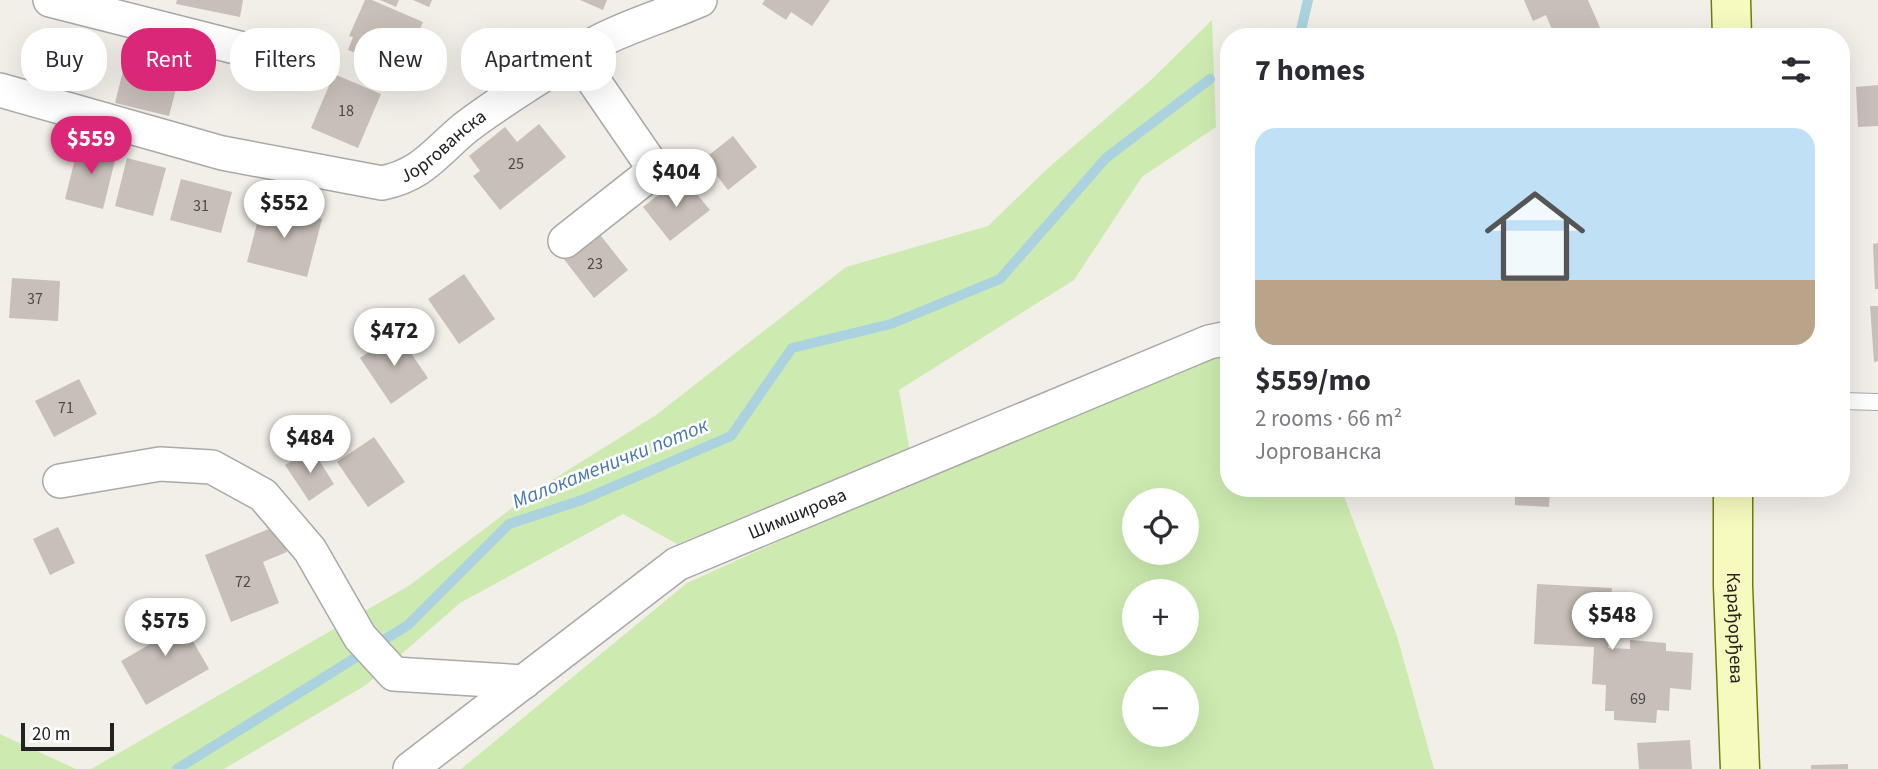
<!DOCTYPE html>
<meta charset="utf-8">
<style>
body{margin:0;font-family:"Source Sans 3",sans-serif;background:#f7f7f7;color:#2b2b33;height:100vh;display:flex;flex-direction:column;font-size:26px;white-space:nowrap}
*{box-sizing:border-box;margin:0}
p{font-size:23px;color:#7c7c81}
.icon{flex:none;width:38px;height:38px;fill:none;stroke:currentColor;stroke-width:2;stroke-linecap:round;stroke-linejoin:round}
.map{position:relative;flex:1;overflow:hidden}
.panel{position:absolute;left:1220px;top:28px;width:630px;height:469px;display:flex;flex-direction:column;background:#fff;border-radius:28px;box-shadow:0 7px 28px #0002}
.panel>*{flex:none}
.hud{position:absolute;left:21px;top:28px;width:665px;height:63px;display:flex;gap:14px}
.tools{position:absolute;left:1122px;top:488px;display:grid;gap:14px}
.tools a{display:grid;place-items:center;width:77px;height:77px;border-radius:50%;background:#fff;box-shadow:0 7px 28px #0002;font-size:35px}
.scale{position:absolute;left:21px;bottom:18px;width:93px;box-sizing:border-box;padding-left:7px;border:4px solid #222;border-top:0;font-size:19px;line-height:24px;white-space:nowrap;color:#222;-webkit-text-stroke:5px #fff;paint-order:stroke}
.price{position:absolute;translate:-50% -60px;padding:0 16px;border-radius:24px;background:#fff;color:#222;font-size:23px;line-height:46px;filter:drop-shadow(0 2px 4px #0008)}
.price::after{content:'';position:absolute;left:50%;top:42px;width:21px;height:16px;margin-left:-10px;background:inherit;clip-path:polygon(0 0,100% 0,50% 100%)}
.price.on{background:#db2777;color:#fff}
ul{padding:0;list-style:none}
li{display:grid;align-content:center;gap:14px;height:371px;padding:0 35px}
li span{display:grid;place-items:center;height:217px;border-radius:21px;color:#555}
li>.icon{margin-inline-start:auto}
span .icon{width:126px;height:126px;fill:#fffc;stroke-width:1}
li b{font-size:30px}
h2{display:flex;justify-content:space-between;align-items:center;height:84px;padding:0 35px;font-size:30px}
.tag{padding:0 24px;border-radius:28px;background:#fff;box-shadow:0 7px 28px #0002;font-size:24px;line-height:63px}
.tag.on{background:#db2777;color:#fff}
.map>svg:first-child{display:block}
.grass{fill:#cdebb0;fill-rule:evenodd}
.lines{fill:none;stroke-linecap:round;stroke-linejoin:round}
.stream{stroke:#aad3df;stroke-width:10}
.building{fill:#c7bfb8}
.service-casing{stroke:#a9a9a9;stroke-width:18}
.minor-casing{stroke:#a9a9a9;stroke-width:36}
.secondary-casing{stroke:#707d05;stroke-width:41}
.service{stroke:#fff;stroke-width:16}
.minor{stroke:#fff;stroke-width:33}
.secondary{stroke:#f7fabf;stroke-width:38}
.labels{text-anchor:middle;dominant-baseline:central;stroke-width:5;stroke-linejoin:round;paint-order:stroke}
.number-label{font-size:16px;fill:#4b4948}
.street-label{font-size:19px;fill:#222;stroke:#fff}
.water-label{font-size:21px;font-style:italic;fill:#4a7aab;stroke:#fff}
</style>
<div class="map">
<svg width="1878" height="769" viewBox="0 0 1878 769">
<rect width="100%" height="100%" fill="#f2efe9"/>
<!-- grass -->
<g class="grass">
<polygon points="1212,20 1216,127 1142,177 1074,280 899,390 910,452 677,544 623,514 460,603 366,685 224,769 91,769 410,585 533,492 656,415 846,267 988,226 1048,168 1152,79"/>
<path d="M1228 353V488H1341L1397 636 1434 769H461L687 583 914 480ZM1134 500H1186V553H1134ZM1134 592H1186V644H1134ZM1134 682H1186V735H1134Z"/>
<polygon points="0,734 76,769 0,769"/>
</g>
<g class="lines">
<!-- stream -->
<g class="stream">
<polyline points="1301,30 1308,0"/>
<polyline points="177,769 408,625 509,524 582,500 731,436 792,348 891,324 1000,279 1106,158 1210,79"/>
</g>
</g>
<!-- building -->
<g class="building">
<polygon points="177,0 243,0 240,17 176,4"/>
<polygon points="365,0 372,0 423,22 407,60 386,52 381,63 348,50 353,37 349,36"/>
<polygon points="380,0 399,0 396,7"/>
<polygon points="413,0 432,0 429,7"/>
<polygon points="580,0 607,0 603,10"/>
<polygon points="765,0 830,0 812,26 791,12 786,20 762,4"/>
<polygon points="1524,0 1588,0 1604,37 1555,37 1546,15 1533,21"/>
<polygon points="127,55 181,69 169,116 115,103"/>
<polygon points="334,74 381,94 358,148 311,128"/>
<polygon points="1878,85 1878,126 1858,127 1856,87"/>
<polygon points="539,124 566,157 500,210 473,176 480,171 469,156 505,127 517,142"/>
<polygon points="733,136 757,167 728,190 704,159"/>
<polygon points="79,143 117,152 103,209 65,199"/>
<polygon points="127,158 166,168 153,216 115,206"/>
<polygon points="682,176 710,210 670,241 643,207"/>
<polygon points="181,179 232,192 221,233 170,220"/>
<polygon points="262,204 322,219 307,277 247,262"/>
<polygon points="597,231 628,270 594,298 563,258"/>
<polygon points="1878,243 1878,289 1875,289 1873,244"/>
<polygon points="464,274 495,319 459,344 428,299"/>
<polygon points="12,278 60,281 58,321 9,318"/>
<polygon points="1870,306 1878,306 1878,361 1874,362"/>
<polygon points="397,333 428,378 391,404 360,358"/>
<polygon points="79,379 97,414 54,437 35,401"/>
<polygon points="374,437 405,482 368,507 337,462"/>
<polygon points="312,449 334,484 309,501 285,465"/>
<polygon points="1515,488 1550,488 1549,507 1515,505"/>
<polygon points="276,526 287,552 263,562 279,603 231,622 205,555"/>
<polygon points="58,527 75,563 50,575 33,539"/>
<polygon points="1537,584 1612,588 1608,648 1630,649 1630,640 1666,643 1666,651 1693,653 1691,690 1670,688 1669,711 1657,710 1656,723 1614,720 1614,711 1605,711 1606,685 1592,684 1594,647 1534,644"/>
<polygon points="170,602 209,669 146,705 121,661 159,639 146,616"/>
<polygon points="1690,740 1692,769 1639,769 1637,743"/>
<polygon points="1848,764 1848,769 1811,769 1811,765"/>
</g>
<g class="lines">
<defs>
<polyline id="service" points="1841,401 1878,402"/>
<g id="minor">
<polyline points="50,0 247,50"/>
<path id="s1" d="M0 90 222 153 382 183C422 175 435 153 465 128 500 101 540 77 577 54 616 29 659 18 700 0"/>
<polyline points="565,241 655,170 576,55"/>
<polyline points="60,481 160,464 212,467 263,495 310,550 360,637 394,674 524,682"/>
<path id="s2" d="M410 769 677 564 1209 342 1228 338"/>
</g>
<g id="secondary">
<polyline points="1731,0 1732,37"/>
<path id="s3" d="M1733 488V586L1740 769"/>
</g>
</defs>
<!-- service casing -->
<use href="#service" class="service-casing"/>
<!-- minor casing -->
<use href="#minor" class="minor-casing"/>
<!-- secondary casing -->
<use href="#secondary" class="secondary-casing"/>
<!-- service -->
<use href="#service" class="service"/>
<!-- minor -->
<use href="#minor" class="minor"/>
<!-- secondary -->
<use href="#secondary" class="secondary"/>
</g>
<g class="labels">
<!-- number labels -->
<g class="number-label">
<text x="346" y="111">18</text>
<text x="516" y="164">25</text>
<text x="201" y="206">31</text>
<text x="595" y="264">23</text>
<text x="35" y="299">37</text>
<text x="66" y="408">71</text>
<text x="243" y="582">72</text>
<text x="1638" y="699">69</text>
</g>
<!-- street labels -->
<g class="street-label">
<text stroke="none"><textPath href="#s1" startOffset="466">Јоргованска</textPath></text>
<text stroke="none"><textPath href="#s2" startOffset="467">Шимширова</textPath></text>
<text stroke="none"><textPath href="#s3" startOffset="140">Карађорђева</textPath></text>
</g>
<!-- water labels -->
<g class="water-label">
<text transform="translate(610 463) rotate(-22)">Малокаменички поток</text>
</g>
</g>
</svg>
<div class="tools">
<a><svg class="icon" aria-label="locate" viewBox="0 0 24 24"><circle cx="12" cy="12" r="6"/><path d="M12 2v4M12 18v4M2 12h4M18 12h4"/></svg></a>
<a>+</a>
<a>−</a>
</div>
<div class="scale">20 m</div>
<b class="price on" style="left:91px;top:176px">$559</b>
<b class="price" style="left:676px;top:209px">$404</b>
<b class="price" style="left:284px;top:240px">$552</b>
<b class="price" style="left:394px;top:368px">$472</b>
<b class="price" style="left:310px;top:475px">$484</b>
<b class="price" style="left:1612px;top:652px">$548</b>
<b class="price" style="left:165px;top:658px">$575</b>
<div class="hud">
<a class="tag">Buy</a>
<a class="tag on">Rent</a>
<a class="tag">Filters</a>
<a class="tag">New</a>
<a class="tag">Apartment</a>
</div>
<section class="panel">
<h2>7 homes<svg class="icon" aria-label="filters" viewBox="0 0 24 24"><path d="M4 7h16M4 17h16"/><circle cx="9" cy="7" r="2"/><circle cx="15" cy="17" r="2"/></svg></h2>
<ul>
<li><span style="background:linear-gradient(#bfe0f5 70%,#b9a48a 0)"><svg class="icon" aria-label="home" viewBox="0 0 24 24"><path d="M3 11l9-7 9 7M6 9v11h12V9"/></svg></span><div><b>$559/mo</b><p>2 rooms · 66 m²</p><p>Јоргованска</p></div></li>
</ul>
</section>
</div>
